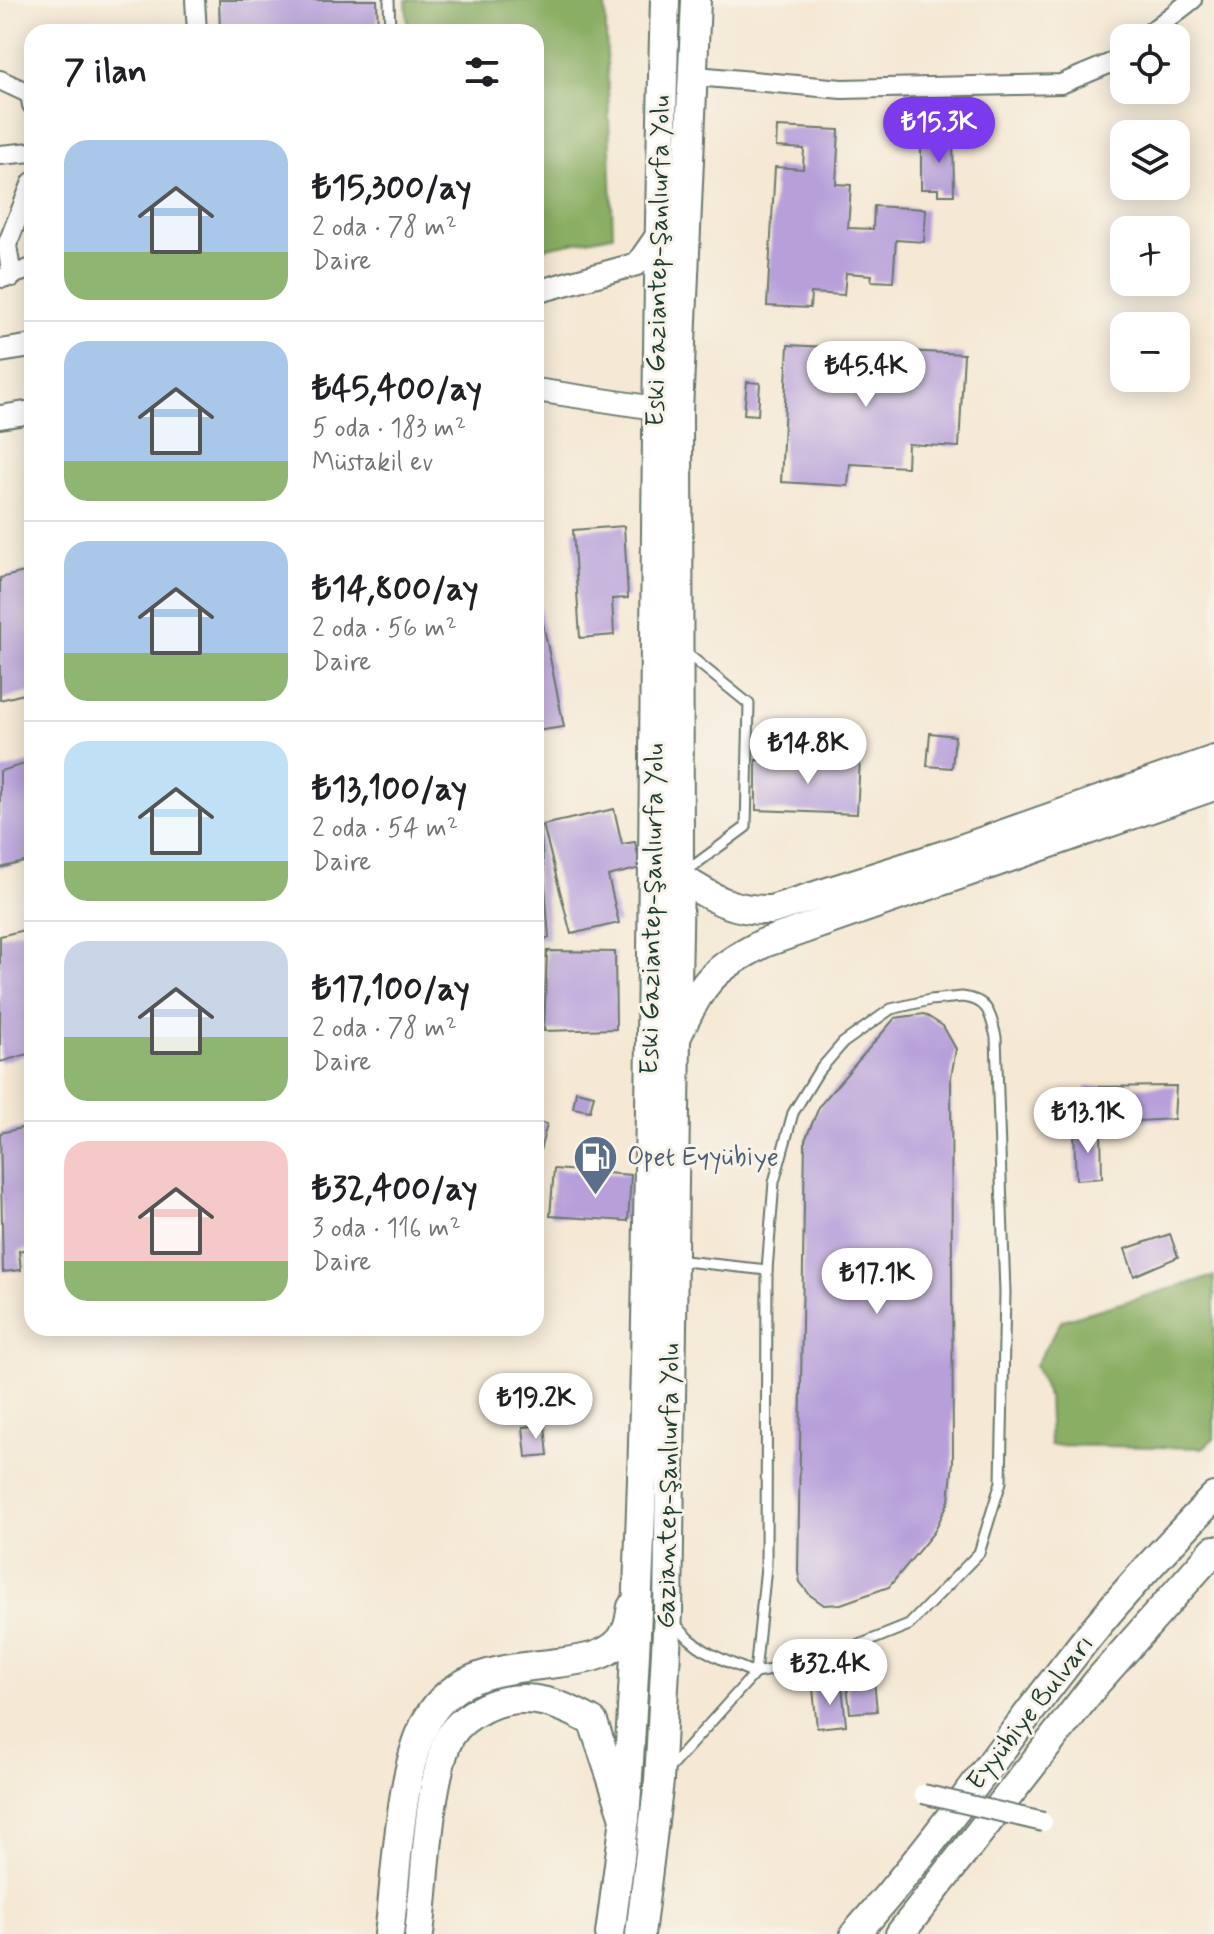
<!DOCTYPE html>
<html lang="tr">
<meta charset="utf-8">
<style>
body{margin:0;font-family:Mynerve,sans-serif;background:#f2f2f2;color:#202124;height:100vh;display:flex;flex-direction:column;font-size:30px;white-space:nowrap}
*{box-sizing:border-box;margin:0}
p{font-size:26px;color:#757577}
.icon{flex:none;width:44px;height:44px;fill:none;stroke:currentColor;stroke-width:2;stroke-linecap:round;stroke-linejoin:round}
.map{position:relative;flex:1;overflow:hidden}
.side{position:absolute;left:24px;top:24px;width:520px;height:1312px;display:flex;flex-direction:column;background:#fff;border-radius:24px;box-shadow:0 4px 20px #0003}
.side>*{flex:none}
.fabs{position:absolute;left:1110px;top:24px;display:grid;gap:16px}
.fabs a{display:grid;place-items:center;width:80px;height:80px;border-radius:16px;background:#fff;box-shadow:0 4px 20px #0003;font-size:40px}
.price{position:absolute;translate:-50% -68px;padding:0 18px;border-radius:28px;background:#fff;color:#222;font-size:26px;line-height:52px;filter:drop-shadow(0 2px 4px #0008)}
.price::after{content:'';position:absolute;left:50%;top:48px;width:24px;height:18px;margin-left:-12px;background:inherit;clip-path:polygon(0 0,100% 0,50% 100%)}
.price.current{background:#7c3aed;color:#fff}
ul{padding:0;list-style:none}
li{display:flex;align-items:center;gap:24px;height:200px;padding:0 40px}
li+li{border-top:2px solid #e0e0e0}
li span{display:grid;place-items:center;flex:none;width:224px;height:160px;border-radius:24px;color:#555}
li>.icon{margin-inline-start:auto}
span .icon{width:96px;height:96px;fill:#fffc;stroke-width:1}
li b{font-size:34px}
h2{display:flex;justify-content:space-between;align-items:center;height:96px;padding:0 40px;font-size:34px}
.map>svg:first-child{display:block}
.forest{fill:#8aae63;stroke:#54764c;stroke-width:2}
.building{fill:#b7a0da}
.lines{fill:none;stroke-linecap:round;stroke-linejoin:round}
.service-casing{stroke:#6a796c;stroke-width:13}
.minor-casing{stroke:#6a796c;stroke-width:22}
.tertiary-casing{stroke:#6a796c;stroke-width:26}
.primary-casing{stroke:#6a796c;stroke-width:32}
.trunk-casing{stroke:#6a796c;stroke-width:32}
.service{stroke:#fff;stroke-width:9}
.minor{stroke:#fff;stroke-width:18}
.tertiary{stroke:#fff;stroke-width:22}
.primary{stroke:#fff;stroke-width:28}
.trunk{stroke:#fff;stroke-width:28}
.minor-bridge-casing{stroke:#6a796c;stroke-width:22;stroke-linecap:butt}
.minor-bridge{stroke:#fff;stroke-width:18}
.labels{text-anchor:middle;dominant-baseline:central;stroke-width:6;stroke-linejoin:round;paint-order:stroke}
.street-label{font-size:26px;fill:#1f3d34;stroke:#f7f3e8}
.service-label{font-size:26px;fill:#4e5e75;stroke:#f7f3e8;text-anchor:start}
</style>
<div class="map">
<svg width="1214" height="1934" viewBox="0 0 1214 1934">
<rect width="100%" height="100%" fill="#f7f3e8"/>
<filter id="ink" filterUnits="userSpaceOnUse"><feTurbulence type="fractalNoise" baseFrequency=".0125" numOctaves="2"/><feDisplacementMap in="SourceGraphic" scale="16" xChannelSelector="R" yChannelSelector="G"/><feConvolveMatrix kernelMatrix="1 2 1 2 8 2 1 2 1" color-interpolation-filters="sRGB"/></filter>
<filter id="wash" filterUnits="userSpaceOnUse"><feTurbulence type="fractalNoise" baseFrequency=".006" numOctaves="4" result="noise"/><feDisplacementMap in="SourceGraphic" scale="32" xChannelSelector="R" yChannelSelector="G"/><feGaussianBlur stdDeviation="1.8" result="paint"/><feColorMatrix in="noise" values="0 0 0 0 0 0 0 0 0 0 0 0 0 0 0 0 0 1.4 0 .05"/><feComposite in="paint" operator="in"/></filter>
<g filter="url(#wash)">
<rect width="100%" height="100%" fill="#f5e8d4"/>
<!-- forest -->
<g class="forest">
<polygon points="406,0 605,0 613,235 536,250 536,32 408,32"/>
<polygon points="1214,1276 1214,1438 1203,1448 1050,1445 1048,1397 1035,1365 1062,1320"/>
</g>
<g id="blocks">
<!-- building -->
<g class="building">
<polygon points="219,0 377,0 378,32 220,32"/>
<polygon points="777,127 839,130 836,184 851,185 848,228 873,229 874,206 926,209 924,242 896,240 893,282 871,281 872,275 846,273 844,295 811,293 810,308 767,306 775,167 803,169 804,149 776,147"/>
<polygon points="953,133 954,195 938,195 938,189 921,189 921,144 938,144 938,134"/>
<polygon points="788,345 964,354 959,447 908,444 907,467 850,464 848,486 781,482"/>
<polygon points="747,382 760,383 758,415 744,414"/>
<polygon points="624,526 628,598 612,599 614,635 580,638 573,530"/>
<polygon points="32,570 32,692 0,700 0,578"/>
<polygon points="536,589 564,727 536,731"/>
<polygon points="930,733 955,736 952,768 927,766"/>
<polygon points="756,760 860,760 857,814 756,810"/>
<polygon points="32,762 32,860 0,868 0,771"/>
<polygon points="614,809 622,844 635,842 641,868 608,876 619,923 571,934 543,825"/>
<polygon points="536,824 540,824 549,938 536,939"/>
<polygon points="32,928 32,1053 0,1062 0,936"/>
<polygon points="547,951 615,952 616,1029 544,1031"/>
<polygon points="924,1014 943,1026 956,1049 951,1077 953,1462 949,1501 934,1532 889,1587 841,1604 824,1605 810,1595 800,1582 798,1572 805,1140 820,1105 895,1018"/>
<polygon points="1176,1086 1174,1119 1083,1124 1085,1087"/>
<polygon points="576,1091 594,1095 590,1111 573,1108"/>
<polygon points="536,1122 547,1124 537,1162 536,1162"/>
<polygon points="26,1127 32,1154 32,1248 19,1251 21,1270 3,1272 0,1133"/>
<polygon points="1101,1130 1102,1178 1076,1180 1074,1132"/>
<polygon points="554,1169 631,1175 628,1221 550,1216"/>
<polygon points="1170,1234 1178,1257 1134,1276 1125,1249"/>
<polygon points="545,1425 548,1455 526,1457 523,1427"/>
<polygon points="874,1680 877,1711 850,1713 847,1683"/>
<polygon points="842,1686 846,1725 817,1728 813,1689"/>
</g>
</g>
</g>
<g filter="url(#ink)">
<use href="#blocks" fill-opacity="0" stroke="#6a796c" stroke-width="2"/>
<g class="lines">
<defs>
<g id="service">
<polyline points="389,0 390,32"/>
<polyline points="685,652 749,704 746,827 685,872"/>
<path d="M962 997C989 1000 990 1013 996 1037L1005 1292 1001 1482 979 1553 909 1625 819 1661 755 1673 766 1567 767 1270 774 1182 793 1113 818 1072 843 1043 891 1009 930 1000Z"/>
<polyline points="675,1260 767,1270"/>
<path d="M666 1772 755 1673C723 1660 697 1652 675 1623"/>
</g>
<g id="minor">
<polyline points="195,0 197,32"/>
<polyline points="1143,38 1192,0"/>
<polyline points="696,76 842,89 1061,84 1111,63 1124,53"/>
<polyline points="0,80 30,94 32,105"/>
<polyline points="0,155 32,152"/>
<polyline points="12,277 7,245 32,182"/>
<polyline points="3,278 32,268"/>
</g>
<g id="tertiary">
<polyline points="536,292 637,264 658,234"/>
<polyline points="0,351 32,346"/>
<polyline points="536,390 655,408"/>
<polyline points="0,417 32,412"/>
</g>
<g id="primary">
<path d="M679 877C713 898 731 911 771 910L947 854 1214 760"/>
<polyline points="676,1038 679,877 678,412 696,0"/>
<path d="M625 1818C641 1602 645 1386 649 1170 656 780 654 390 665 0"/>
<path d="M389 1934C397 1876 399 1759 432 1712 481 1640 603 1686 626 1631 630 1624 630 1615 632 1607"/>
</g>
<g id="trunk">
<path d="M419 1934C426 1878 427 1797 446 1745 451 1731 460 1722 473 1714 515 1688 553 1699 593 1722L625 1818 610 1934"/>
<path d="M640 1934 659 1781 668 1613 676 1038C703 982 708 972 764 943L1214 786"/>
<path d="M855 1934C932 1848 997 1752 1069 1661 1113 1603 1164 1550 1214 1497"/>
<polyline points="900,1934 1097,1682 1214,1550"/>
</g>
</defs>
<!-- service casing -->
<use href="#service" class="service-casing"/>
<!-- minor casing -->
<use href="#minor" class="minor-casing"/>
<!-- tertiary casing -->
<use href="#tertiary" class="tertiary-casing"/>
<!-- primary casing -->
<use href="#primary" class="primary-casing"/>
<!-- trunk casing -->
<use href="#trunk" class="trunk-casing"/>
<!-- service -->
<use href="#service" class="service"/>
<!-- minor -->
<use href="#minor" class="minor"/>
<!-- tertiary -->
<use href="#tertiary" class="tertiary"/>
<!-- primary -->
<use href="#primary" class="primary"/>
<!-- trunk -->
<use href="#trunk" class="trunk"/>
<defs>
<polyline id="minor-bridge" points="923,1794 1043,1822"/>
</defs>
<!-- minor-bridge casing -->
<use href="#minor-bridge" class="minor-bridge-casing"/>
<!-- minor-bridge -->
<use href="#minor-bridge" class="minor-bridge"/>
</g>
</g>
<!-- icons -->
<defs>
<symbol id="fuel-pin" viewBox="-11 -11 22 30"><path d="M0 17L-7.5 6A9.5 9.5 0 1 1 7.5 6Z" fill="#5c6f8a" stroke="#f7f3e8"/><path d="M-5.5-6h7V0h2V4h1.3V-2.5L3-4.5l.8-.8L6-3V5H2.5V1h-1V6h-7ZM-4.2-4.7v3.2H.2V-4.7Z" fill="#fff"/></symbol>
</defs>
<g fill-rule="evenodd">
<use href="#fuel-pin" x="570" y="1132" width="51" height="69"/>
</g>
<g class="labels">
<!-- street labels -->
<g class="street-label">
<text transform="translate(659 261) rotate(-89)">Eski Gaziantep-Şanlıurfa Yolu</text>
<text transform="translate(653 909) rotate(-89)">Eski Gaziantep-Şanlıurfa Yolu</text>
<text transform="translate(669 1486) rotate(-89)">Gaziantep-Şanlıurfa Yolu</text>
<text transform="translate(1031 1713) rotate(-52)">Eyyübiye Bulvarı</text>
</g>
<!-- service labels -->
<g class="service-label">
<text x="627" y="1158">Opet Eyyübiye</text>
</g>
</g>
</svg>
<div class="fabs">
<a><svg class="icon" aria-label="locate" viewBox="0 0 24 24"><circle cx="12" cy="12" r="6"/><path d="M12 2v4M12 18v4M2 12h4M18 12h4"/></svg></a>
<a><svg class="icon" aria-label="layers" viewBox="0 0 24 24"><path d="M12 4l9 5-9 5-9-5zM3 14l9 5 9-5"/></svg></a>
<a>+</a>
<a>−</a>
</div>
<b class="price current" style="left:939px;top:165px">₺15.3K</b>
<b class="price" style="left:866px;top:409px">₺45.4K</b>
<b class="price" style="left:808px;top:786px">₺14.8K</b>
<b class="price" style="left:1088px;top:1155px">₺13.1K</b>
<b class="price" style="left:877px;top:1316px">₺17.1K</b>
<b class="price" style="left:536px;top:1441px">₺19.2K</b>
<b class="price" style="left:830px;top:1707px">₺32.4K</b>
<section class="side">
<h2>7 ilan<svg class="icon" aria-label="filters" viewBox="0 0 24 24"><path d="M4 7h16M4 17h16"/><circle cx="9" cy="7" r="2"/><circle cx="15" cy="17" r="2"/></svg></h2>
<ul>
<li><span style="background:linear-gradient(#a9c7e8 70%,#8fb573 0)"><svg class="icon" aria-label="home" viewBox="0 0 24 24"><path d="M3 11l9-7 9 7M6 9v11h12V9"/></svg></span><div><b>₺15,300/ay</b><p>2 oda · 78 m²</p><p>Daire</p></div></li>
<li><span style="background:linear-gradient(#a9c7e8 75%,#8fb573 0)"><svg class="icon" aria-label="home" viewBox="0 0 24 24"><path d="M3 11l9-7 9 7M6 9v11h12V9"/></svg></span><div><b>₺45,400/ay</b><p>5 oda · 183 m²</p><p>Müstakil ev</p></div></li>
<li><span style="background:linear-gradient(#a9c7e8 70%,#8fb573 0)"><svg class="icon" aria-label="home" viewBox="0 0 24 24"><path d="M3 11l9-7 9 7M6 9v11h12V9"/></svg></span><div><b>₺14,800/ay</b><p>2 oda · 56 m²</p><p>Daire</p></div></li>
<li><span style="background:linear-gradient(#bfe0f5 75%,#8fb573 0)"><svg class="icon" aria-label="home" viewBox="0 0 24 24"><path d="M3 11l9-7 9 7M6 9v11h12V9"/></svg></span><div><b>₺13,100/ay</b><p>2 oda · 54 m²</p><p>Daire</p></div></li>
<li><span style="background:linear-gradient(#c9d6e8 60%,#8fb573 0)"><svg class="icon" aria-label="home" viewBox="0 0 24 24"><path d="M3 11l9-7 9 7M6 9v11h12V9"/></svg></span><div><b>₺17,100/ay</b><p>2 oda · 78 m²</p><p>Daire</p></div></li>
<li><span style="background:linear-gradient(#f6c9c9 75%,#8fb573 0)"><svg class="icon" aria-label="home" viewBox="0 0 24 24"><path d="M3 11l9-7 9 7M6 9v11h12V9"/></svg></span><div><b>₺32,400/ay</b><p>3 oda · 116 m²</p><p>Daire</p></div></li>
</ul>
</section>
</div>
